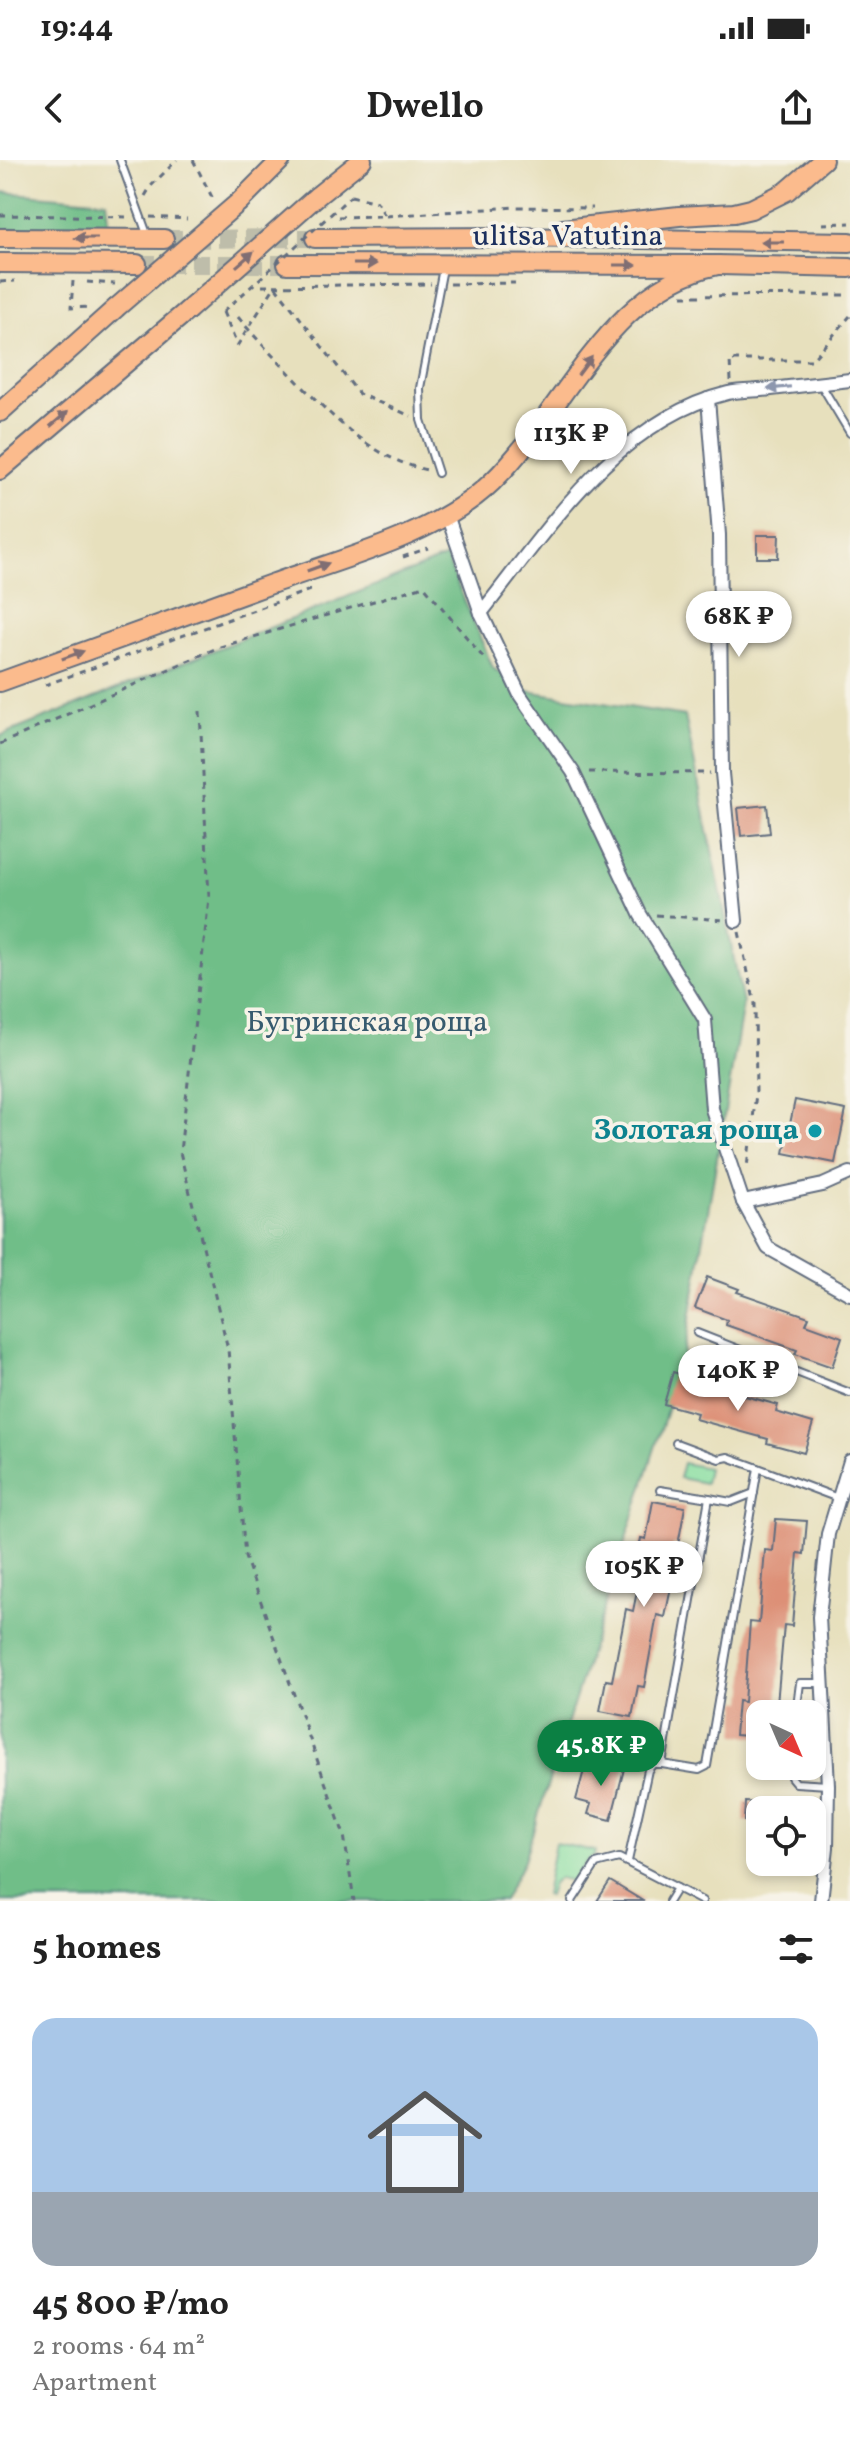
<!DOCTYPE html>
<meta charset="utf-8">
<style>
body{margin:0;font-family:Vollkorn,serif;background:#f6f6f6;color:#222;height:100vh;display:flex;flex-direction:column;font-size:30px;white-space:nowrap}
*{box-sizing:border-box;margin:0}
p{font-size:26px;color:#767676}
.icon{flex:none;width:44px;height:44px;fill:none;stroke:currentColor;stroke-width:2;stroke-linecap:round;stroke-linejoin:round}
.map{position:relative;height:1741px;overflow:hidden}
.details{display:flex;flex-direction:column;background:#fff;flex:1}
.details>*{flex:none}
.needle{width:52px;rotate:136deg}
.fabs{position:absolute;left:746px;top:1540px;display:grid;gap:16px}
.fabs a{display:grid;place-items:center;width:80px;height:80px;border-radius:16px;background:#fff;box-shadow:0 4px 12px #0003;font-size:40px}
.price{position:absolute;translate:-50% -68px;padding:0 18px;border-radius:28px;background:#fff;color:#222;font-size:26px;line-height:52px;filter:drop-shadow(0 2px 4px #0008)}
.price::after{content:'';position:absolute;left:50%;top:48px;width:24px;height:18px;margin-left:-12px;background:inherit;clip-path:polygon(0 0,100% 0,50% 100%)}
.price.active{background:#0b8043;color:#fff}
ul{padding:0;list-style:none}
li{display:grid;align-content:center;gap:16px;height:424px;padding:0 32px}
li+li{border-top:2px solid #e0e0e0}
li span{display:grid;place-items:center;height:248px;border-radius:24px;color:#555}
li>.icon{margin-inline-start:auto}
span .icon{width:144px;height:144px;fill:#fffc;stroke-width:1}
li b{font-size:34px}
h2{display:flex;justify-content:space-between;align-items:center;height:96px;padding:0 32px;font-size:34px}
.status{display:flex;justify-content:space-between;align-items:center;height:56px;padding:0 40px;background:#fff;direction:ltr}
.status svg{height:22px;fill:currentColor}
header{display:flex;justify-content:space-between;align-items:center;height:104px;padding:0 32px;background:#fff;font-size:36px;font-weight:700}
.map>svg:first-child{display:block}
.green{fill:#8adfa2;stroke:#528780;stroke-width:2}
.forest{fill:#6fbe88;stroke:#457673;stroke-width:2}
.building{fill:#dd9077}
.lines{fill:none;stroke-linecap:round;stroke-linejoin:round}
.primary-tunnel{stroke:#bebdaa;stroke-width:18;stroke-dasharray:18 9;stroke-linecap:butt}
.service-casing{stroke:#626d7f;stroke-width:10}
.minor-casing{stroke:#626d7f;stroke-width:16}
.primary-casing{stroke:#626d7f;stroke-width:22}
.path{stroke:#626d7f;stroke-width:3;stroke-dasharray:6 6;stroke-linecap:butt}
.service{stroke:#fff;stroke-width:6}
.minor{stroke:#fff;stroke-width:12}
.primary{stroke:#fbbb8d;stroke-width:18}
.primary-bridge-casing{stroke:#626d7f;stroke-width:22;stroke-linecap:butt}
.path-bridge{stroke:#626d7f;stroke-width:3;stroke-dasharray:6 6;stroke-linecap:butt}
.primary-bridge{stroke:#fbbb8d;stroke-width:18}
.oneway{fill:#806e73}
.oneway2{fill:#8d97ae}
.culture-dot{fill:#0f9aa8;stroke:#f7f3e8;stroke-width:3}
.labels{text-anchor:middle;dominant-baseline:central;stroke-width:7;stroke-linejoin:round;paint-order:stroke}
.street-label{font-size:30px;fill:#1b2f5e;stroke:#f7f3e8}
.park-label{font-size:30px;fill:#375b6f;stroke:#f7f3e8}
.culture-label{font-size:30px;font-weight:bold;fill:#0d838f;stroke:#f7f3e8;text-anchor:end}
</style>
<div class="status"><b>19:44</b><svg viewBox="0 0 49 12"><path d="M0 12V9h3v3zM5 12V6h3v6zM10 12V3h3v9zM15 12V0h3v12zM26 1h20v11H26zM47 4h2v5h-2z"/></svg></div>
<header><svg class="icon" aria-label="back" viewBox="0 0 24 24"><path d="M15 5l-7 7 7 7"/></svg>Dwello<svg class="icon" aria-label="share" viewBox="0 0 24 24"><path d="M12 15V3M7 8l5-5 5 5M5 13v7h14v-7"/></svg></header>
<div class="map">
<svg width="850" height="1741" viewBox="0 0 850 1741">
<rect width="100%" height="100%" fill="#f7f3e8"/>
<filter id="ink" filterUnits="userSpaceOnUse"><feTurbulence type="fractalNoise" baseFrequency=".0125" numOctaves="2"/><feDisplacementMap in="SourceGraphic" scale="16" xChannelSelector="R" yChannelSelector="G"/><feConvolveMatrix kernelMatrix="1 2 1 2 8 2 1 2 1" color-interpolation-filters="sRGB"/></filter>
<filter id="wash" filterUnits="userSpaceOnUse"><feTurbulence type="fractalNoise" baseFrequency=".006" numOctaves="4" result="noise"/><feDisplacementMap in="SourceGraphic" scale="32" xChannelSelector="R" yChannelSelector="G"/><feGaussianBlur stdDeviation="1.8" result="paint"/><feColorMatrix in="noise" values="0 0 0 0 0 0 0 0 0 0 0 0 0 0 0 0 0 1.4 0 .05"/><feComposite in="paint" operator="in"/></filter>
<g filter="url(#wash)">
<rect width="100%" height="100%" fill="#e7e0bd"/>
<!-- green -->
<g class="green">
<polygon points="683,1303 708,1308 705,1323 679,1318"/>
<polygon points="555,1683 595,1691 594,1696 587,1701 572,1721 559,1718 552,1724 548,1736 545,1735"/>
</g>
<!-- forest -->
<g class="forest">
<polygon points="0,32 106,41 109,70 0,69"/>
<polygon points="446,397 493,508 527,531 685,556 743,844 683,1200 523,1703 503,1741 0,1741 0,576"/>
</g>
<g id="blocks">
<!-- building -->
<g class="building">
<polygon points="757,375 779,375 778,398 757,398"/>
<polygon points="767,645 770,673 741,676 738,648"/>
<polygon points="795,940 846,950 835,1003 784,993"/>
<polygon points="707,1117 739,1129 737,1132 809,1157 806,1164 842,1177 832,1207 795,1194 797,1190 726,1165 727,1160 695,1148"/>
<polygon points="673,1212 706,1222 705,1225 778,1245 776,1252 813,1263 804,1293 767,1283 768,1279 695,1259 697,1253 664,1244"/>
<polygon points="653,1341 685,1347 678,1385 673,1384 666,1417 673,1418 665,1457 657,1455 644,1527 638,1526 632,1557 600,1551 606,1520 612,1521 626,1449 633,1451 641,1412 635,1411 641,1378 646,1379"/>
<polygon points="776,1359 807,1361 804,1394 798,1393 792,1466 784,1465 777,1544 770,1544 769,1554 760,1554 760,1577 735,1575 738,1541 744,1542 750,1462 759,1463 765,1390 773,1391"/>
<polygon points="602,1599 625,1605 611,1660 588,1654 591,1644 576,1640 586,1603 600,1607"/>
<polygon points="745,1642 760,1643 760,1662 744,1661"/>
<polygon points="610,1721 643,1741 597,1741"/>
</g>
</g>
</g>
<g filter="url(#ink)">
<use href="#blocks" fill-opacity="0" stroke="#626d7f" stroke-width="2"/>
<g class="lines">
<!-- primary-tunnel -->
<g class="primary-tunnel">
<polyline points="164,79 315,78"/>
<polyline points="137,104 287,104"/>
</g>
<defs>
<g id="service">
<polyline points="120,0 147,74"/>
<polyline points="820,223 850,273"/>
<polyline points="438,313 421,260 420,228 443,108"/>
<polyline points="697,1173 850,1233"/>
<polyline points="676,1283 719,1299 728,1297 758,1308"/>
<polyline points="660,1330 709,1338"/>
<polyline points="796,1554 800,1523 823,1523"/>
<polyline points="662,1604 699,1610 707,1606 758,1308 838,1338"/>
<polyline points="792,1606 791,1617 796,1623 828,1625"/>
<polyline points="628,1701 648,1610 653,1604 662,1604 709,1338 731,1342 754,1333"/>
<polyline points="572,1741 596,1704 619,1698 702,1741"/>
<polyline points="669,1741 677,1728"/>
</g>
<g id="minor">
<polyline points="708,239 719,375 722,613 736,761"/>
<polyline points="447,355 481,453 520,535 573,612 640,754 705,860 712,949 743,1042 768,1088 850,1134"/>
<path d="M481 453C548 369 617 260 728 233 742 230 757 231 771 229 797 226 824 223 850 220"/>
<polyline points="743,1042 823,1025 850,1013"/>
<polyline points="821,1741 827,1687 828,1625 819,1457 828,1374 850,1301"/>
</g>
<g id="primary">
<polyline points="316,37 362,0"/>
<polyline points="239,42 281,0"/>
<polyline points="563,69 679,56 734,53 751,49 787,31 823,0"/>
<polyline points="0,78 164,79"/>
<polyline points="315,78 506,77 850,82"/>
<polyline points="0,103 137,104"/>
<polyline points="287,104 718,105 850,108"/>
<polyline points="0,252 116,148"/>
<polyline points="0,310 187,151"/>
<path d="M0 522C91 489 182 456 274 423 344 398 437 375 492 322 566 250 609 127 718 105"/>
</g>
</defs>
<!-- service casing -->
<use href="#service" class="service-casing"/>
<!-- minor casing -->
<use href="#minor" class="minor-casing"/>
<!-- primary casing -->
<use href="#primary" class="primary-casing"/>
<!-- path -->
<g class="path">
<polyline points="193,0 214,41"/>
<polyline points="145,36 151,26 177,0"/>
<polyline points="351,36 377,42 385,56"/>
<polyline points="0,55 131,57"/>
<polyline points="150,57 187,59"/>
<polyline points="338,57 385,56 516,47 593,48"/>
<polyline points="822,64 850,63"/>
<polyline points="73,121 71,148 91,147"/>
<polyline points="0,122 15,121"/>
<polyline points="87,122 115,124"/>
<polyline points="450,124 515,123"/>
<polyline points="262,126 431,124"/>
<polyline points="682,136 850,135"/>
<polyline points="223,152 237,185"/>
<path d="M238 157C258 181 279 202 301 225 338 262 374 299 427 310"/>
<polyline points="237,186 275,126 359,234 411,256"/>
<polyline points="731,221 730,200 812,200 850,156"/>
<polyline points="403,397 428,388"/>
<polyline points="45,525 313,429"/>
<polyline points="200,551 209,738 180,992 228,1189 245,1397 344,1675 354,1741"/>
<polyline points="0,584 217,488 424,426 487,502"/>
<polyline points="589,612 710,613"/>
<polyline points="656,755 724,760"/>
<polyline points="739,772 755,844 756,934 747,1007"/>
</g>
<!-- service -->
<use href="#service" class="service"/>
<!-- minor -->
<use href="#minor" class="minor"/>
<!-- primary -->
<use href="#primary" class="primary"/>
<defs>
<g id="primary-bridge">
<polyline points="116,148 239,42"/>
<polyline points="187,151 316,37"/>
</g>
</defs>
<!-- primary-bridge casing -->
<use href="#primary-bridge" class="primary-bridge-casing"/>
<!-- path-bridge -->
<polyline class="path-bridge" points="223,152 351,36"/>
<!-- primary-bridge -->
<use href="#primary-bridge" class="primary-bridge"/>
</g>
<!-- one-way arrows -->
<defs><path id="oneway-solid" d="M-6-.8H1V-3.2L6.5 0L1 3.2V.8H-6Z" transform="scale(2)"/></defs>
<g class="oneway">
<use href="#oneway-solid" transform="translate(86 78) rotate(180)"/>
<use href="#oneway-solid" transform="translate(772 82) rotate(-180)"/>
<use href="#oneway-solid" transform="translate(245 99) rotate(-41)"/>
<use href="#oneway-solid" transform="translate(365 104)"/>
<use href="#oneway-solid" transform="translate(625 105)"/>
<use href="#oneway-solid" transform="translate(585 206) rotate(-53)"/>
<use href="#oneway-solid" transform="translate(59 259) rotate(-40)"/>
<use href="#oneway-solid" transform="translate(318 407) rotate(-20)"/>
<use href="#oneway-solid" transform="translate(73 495) rotate(-20)"/>
</g>
<use class="oneway2" href="#oneway-solid" transform="translate(779 228) rotate(174)"/>
</g>
<!-- markers -->
<circle class="culture-dot" cx="815" cy="971" r="8"/>
<g class="labels">
<!-- street labels -->
<g class="street-label">
<text x="568" y="77">ulitsa Vatutina</text>
</g>
<!-- park labels -->
<g class="park-label">
<text x="367" y="863">Бугринская роща</text>
</g>
<!-- culture labels -->
<g class="culture-label">
<text x="799" y="971">Золотая роща</text>
</g>
</g>
</svg>
<div class="fabs">
<a><svg class="needle" viewBox="-14 -14 28 28"><path d="M0-13l5 13h-10z" fill="#e53935"/><path d="M0 13l5-13h-10z" fill="#767676"/></svg></a>
<a><svg class="icon" aria-label="locate" viewBox="0 0 24 24"><circle cx="12" cy="12" r="6"/><path d="M12 2v4M12 18v4M2 12h4M18 12h4"/></svg></a>
</div>
<b class="price" style="left:571px;top:316px">113K ₽</b>
<b class="price" style="left:739px;top:499px">68K ₽</b>
<b class="price" style="left:738px;top:1253px">140K ₽</b>
<b class="price" style="left:644px;top:1449px">105K ₽</b>
<b class="price active" style="left:601px;top:1628px">45.8K ₽</b>
</div>
<section class="details">
<h2>5 homes<svg class="icon" aria-label="filters" viewBox="0 0 24 24"><path d="M4 7h16M4 17h16"/><circle cx="9" cy="7" r="2"/><circle cx="15" cy="17" r="2"/></svg></h2>
<ul>
<li><span style="background:linear-gradient(#a9c7e8 70%,#9aa5b1 0)"><svg class="icon" aria-label="home" viewBox="0 0 24 24"><path d="M3 11l9-7 9 7M6 9v11h12V9"/></svg></span><div><b>45 800 ₽/mo</b><p>2 rooms · 64 m²</p><p>Apartment</p></div></li>
</ul>
</section>
